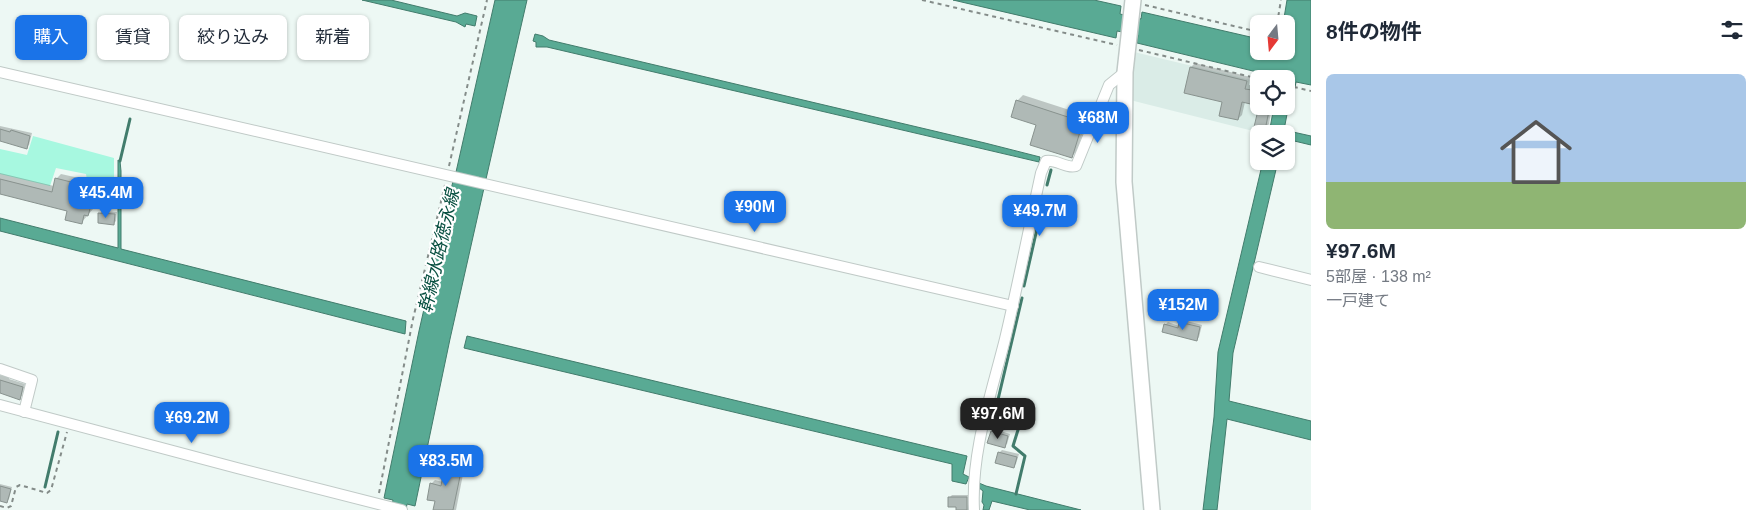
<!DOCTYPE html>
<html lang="ja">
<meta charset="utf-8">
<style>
body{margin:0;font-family:Helvetica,"Noto Sans JP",sans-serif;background:#f2f2f3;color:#1f2937;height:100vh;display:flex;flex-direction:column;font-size:19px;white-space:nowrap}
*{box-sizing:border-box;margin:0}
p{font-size:16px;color:#747a83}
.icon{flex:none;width:28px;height:28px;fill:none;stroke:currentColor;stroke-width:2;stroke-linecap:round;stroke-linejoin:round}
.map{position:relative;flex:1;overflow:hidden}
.details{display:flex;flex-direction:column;background:#fff;width:450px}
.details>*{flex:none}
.top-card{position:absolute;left:15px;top:15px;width:475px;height:45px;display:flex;gap:10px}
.needle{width:32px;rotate:196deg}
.controls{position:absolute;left:1250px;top:15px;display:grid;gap:10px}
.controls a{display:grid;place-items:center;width:45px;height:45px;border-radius:8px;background:#fff;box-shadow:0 1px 4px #0004;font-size:25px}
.price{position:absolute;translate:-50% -42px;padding:0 11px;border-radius:10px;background:#1a73e8;color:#fff;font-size:16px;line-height:32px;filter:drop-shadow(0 1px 2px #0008)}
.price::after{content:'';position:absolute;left:50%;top:30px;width:15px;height:11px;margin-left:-8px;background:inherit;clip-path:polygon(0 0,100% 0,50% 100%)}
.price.active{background:#222;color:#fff}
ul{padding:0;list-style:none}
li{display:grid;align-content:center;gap:10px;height:265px;padding:0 15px}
li span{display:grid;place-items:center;height:155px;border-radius:8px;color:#555}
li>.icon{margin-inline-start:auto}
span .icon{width:90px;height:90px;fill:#fffc;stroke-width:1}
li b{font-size:21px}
h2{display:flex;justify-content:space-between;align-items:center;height:60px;padding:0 15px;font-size:21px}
.pill{padding:0 18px;border-radius:8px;background:#fff;box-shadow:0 1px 4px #0004;font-size:18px;line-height:45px}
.pill.active{background:#1a73e8;color:#fff}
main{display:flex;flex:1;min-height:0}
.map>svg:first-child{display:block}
.built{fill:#daece7}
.green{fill:#a7f8e0}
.water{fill:#59aa94;stroke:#427c6c}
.shadow{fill:#0003}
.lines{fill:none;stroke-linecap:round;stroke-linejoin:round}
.stream{stroke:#427c6c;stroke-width:3}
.building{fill:#afb9b6;stroke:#88928e}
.minor-casing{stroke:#c0cac7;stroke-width:12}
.secondary-casing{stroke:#c0cac7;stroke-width:18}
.path{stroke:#848c89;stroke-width:2;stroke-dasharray:4 4;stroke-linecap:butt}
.minor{stroke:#fff;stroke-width:10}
.secondary{stroke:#fff;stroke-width:15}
.labels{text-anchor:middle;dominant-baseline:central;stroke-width:4.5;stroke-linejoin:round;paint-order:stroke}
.water-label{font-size:18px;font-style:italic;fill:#095041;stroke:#fff}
</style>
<main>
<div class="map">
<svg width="1311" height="510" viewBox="0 0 1311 510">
<rect width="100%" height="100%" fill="#edf8f4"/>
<!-- built -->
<polygon class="built" points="1134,52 1259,82 1259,106 1271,106 1265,134 1130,100"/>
<!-- green -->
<polygon class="green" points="33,136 114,158 114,197 89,192 86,174 56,168 50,186 0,174 0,149 27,155"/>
<!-- water -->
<g class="water">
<polygon points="362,0 391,0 457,16 465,13 477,16 475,26 466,24 465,27 456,22"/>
<polygon points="495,0 527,0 486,179 479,177 484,188 450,339 415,506 407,504 406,510 391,510 393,500 384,498 419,331 453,181 463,174 456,172"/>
<polygon points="953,0 1094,0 1121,6 1120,14 1141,19 1142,12 1259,39 1259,51 1286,51 1286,24 1283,24 1287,0 1311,0 1311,85 1296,82 1291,108 1288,109 1284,130 1311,136 1311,145 1286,139 1286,134 1269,134 1274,106 1286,106 1286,79 1137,43 1138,35 1117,31 1116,38"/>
<polygon points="535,34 543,36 549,40 985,143 1040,157 1039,162 547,47 536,47 536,42 533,41"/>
<polygon points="118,160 120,161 121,171 121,249 406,321 405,334 0,231 0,218 118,248"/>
<polygon points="1263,161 1278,161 1233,353 1229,401 1311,421 1311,440 1227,419 1217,510 1203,510 1214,417 1218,352"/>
<polygon points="467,336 967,456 963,474 969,477 966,484 952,481 952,464 464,348"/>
<polygon points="979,483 986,486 1081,510 1030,510 992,501 989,510 983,510 984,505 982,502 983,491 978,487"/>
</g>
<!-- shadow -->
<g class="shadow">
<polygon points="1195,63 1250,77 1249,85 1259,87 1259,105 1245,102 1242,115 1238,119 1224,101 1186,92 1191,67"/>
<polygon points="1023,95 1088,116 1077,151 1071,157 1038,124 1013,116 1018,100"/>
<polygon points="1260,106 1272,106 1269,124 1265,128"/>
<polygon points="0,126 32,133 29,145 26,147 0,140"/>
<polygon points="0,173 54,186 56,179 61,174 88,180 85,193 97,196 93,209 81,223 69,210 0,193"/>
<polygon points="102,211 117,212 116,221 114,223 100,214"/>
<polygon points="1183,320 1202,325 1199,337 1197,340 1165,325 1168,322 1179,326"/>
<polygon points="0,375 9,377 9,379 25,384 22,396 19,398 0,392"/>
<polygon points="994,429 1010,434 1007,444 1004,446 992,432"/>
<polygon points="1002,450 1019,454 1016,464 1013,467 997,462 1000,452"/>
<polygon points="451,456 466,459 456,510 434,510 436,500 431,484 435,480 443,482 448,459"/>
<polygon points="0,484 12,487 9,499 7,501 0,499"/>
<polygon points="952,495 969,495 970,510 957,510 957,505 949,498"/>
</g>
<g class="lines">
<!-- stream -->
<g class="stream">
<polyline points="120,161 130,119"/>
<polyline points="1047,185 1051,170"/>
<polyline points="1024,286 1044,198"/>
<polyline points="45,487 58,432"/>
<polyline points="1016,494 1025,456 1013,446 1022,417 996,408 1022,298"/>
</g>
</g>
<!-- building -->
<g class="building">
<polygon points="1190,67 1247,81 1245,89 1259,91 1259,106 1242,102 1238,120 1219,116 1222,102 1184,93"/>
<polygon points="1016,100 1083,122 1072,158 1030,145 1036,125 1011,117"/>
<polygon points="1259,106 1270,106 1265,130 1254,127"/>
<polygon points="0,129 10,132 11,130 30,136 27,149 0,141"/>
<polygon points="55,178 83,185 80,199 92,202 88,216 84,215 82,224 65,220 67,211 0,194 0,179 52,192"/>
<polygon points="98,213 115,214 114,225 98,223"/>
<polygon points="1179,322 1200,327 1197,341 1162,332 1164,324 1178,328"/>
<polygon points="0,380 23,387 20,400 0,393"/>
<polygon points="991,431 1008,436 1005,448 987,443"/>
<polygon points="998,452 1017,457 1014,468 995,463"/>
<polygon points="446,459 463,462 453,510 433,510 435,501 427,500 430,483 441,486"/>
<polygon points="0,486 11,489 7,503 0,501"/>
<polygon points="948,497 967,497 967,510 956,510 956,507 948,507"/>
</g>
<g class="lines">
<defs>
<g id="minor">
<polyline points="0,72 1013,306"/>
<polyline points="1259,267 1311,280"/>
<polyline points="0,369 32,380 24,412"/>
<polyline points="0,405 237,468 402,510"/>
<path d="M974 510C971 452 991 395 1005 339 1018 284 1029 228 1041 173L1046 161C1057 159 1066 169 1076 166L1109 85 1125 72"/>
</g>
<polyline id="secondary" points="1133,0 1125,72 1124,182 1152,510"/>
</defs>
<!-- minor casing -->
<use href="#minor" class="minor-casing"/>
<!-- secondary casing -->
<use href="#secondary" class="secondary-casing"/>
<!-- path -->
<g class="path">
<polyline points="922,0 1117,45"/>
<polyline points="1145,5 1259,32"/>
<polyline points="1277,24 1281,0"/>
<polyline points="1139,50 1260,79"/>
<polyline points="1286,85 1311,91"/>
<polyline points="449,166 487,0"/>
<polyline points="379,493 413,319 445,185"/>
<polyline points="0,506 7,508 11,506 16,487 20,485 47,493 51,490 67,432"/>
</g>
<!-- minor -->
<use href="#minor" class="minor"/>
<!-- secondary -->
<use href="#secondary" class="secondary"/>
</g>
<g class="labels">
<!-- water labels -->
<g class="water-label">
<text transform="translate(439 251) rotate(-77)">幹線水路徳永線</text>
</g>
</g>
</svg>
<div class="controls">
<a><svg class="needle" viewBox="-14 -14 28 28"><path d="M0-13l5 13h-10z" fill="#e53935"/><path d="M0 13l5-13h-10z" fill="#747a83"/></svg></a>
<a><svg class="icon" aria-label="locate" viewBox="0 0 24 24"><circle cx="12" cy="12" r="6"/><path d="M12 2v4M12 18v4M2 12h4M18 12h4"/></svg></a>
<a><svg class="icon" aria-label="layers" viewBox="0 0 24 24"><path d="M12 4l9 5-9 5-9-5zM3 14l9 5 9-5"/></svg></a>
</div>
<b class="price" style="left:1098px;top:144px">¥68M</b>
<b class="price" style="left:106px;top:219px">¥45.4M</b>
<b class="price" style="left:755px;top:233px">¥90M</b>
<b class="price" style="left:1040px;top:237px">¥49.7M</b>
<b class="price" style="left:1183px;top:331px">¥152M</b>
<b class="price active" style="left:998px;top:440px">¥97.6M</b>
<b class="price" style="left:192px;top:444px">¥69.2M</b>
<b class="price" style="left:446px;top:487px">¥83.5M</b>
<div class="top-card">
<a class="pill active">購入</a>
<a class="pill">賃貸</a>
<a class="pill">絞り込み</a>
<a class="pill">新着</a>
</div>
</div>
<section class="details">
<h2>8件の物件<svg class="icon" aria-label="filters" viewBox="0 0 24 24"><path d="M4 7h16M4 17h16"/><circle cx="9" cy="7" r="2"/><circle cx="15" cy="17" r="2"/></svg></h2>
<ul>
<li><span style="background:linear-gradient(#a9c7e8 70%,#8fb573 0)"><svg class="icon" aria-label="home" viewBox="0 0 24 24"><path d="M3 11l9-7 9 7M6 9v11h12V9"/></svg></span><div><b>¥97.6M</b><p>5部屋 · 138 m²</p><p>一戸建て</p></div></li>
</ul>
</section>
</main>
